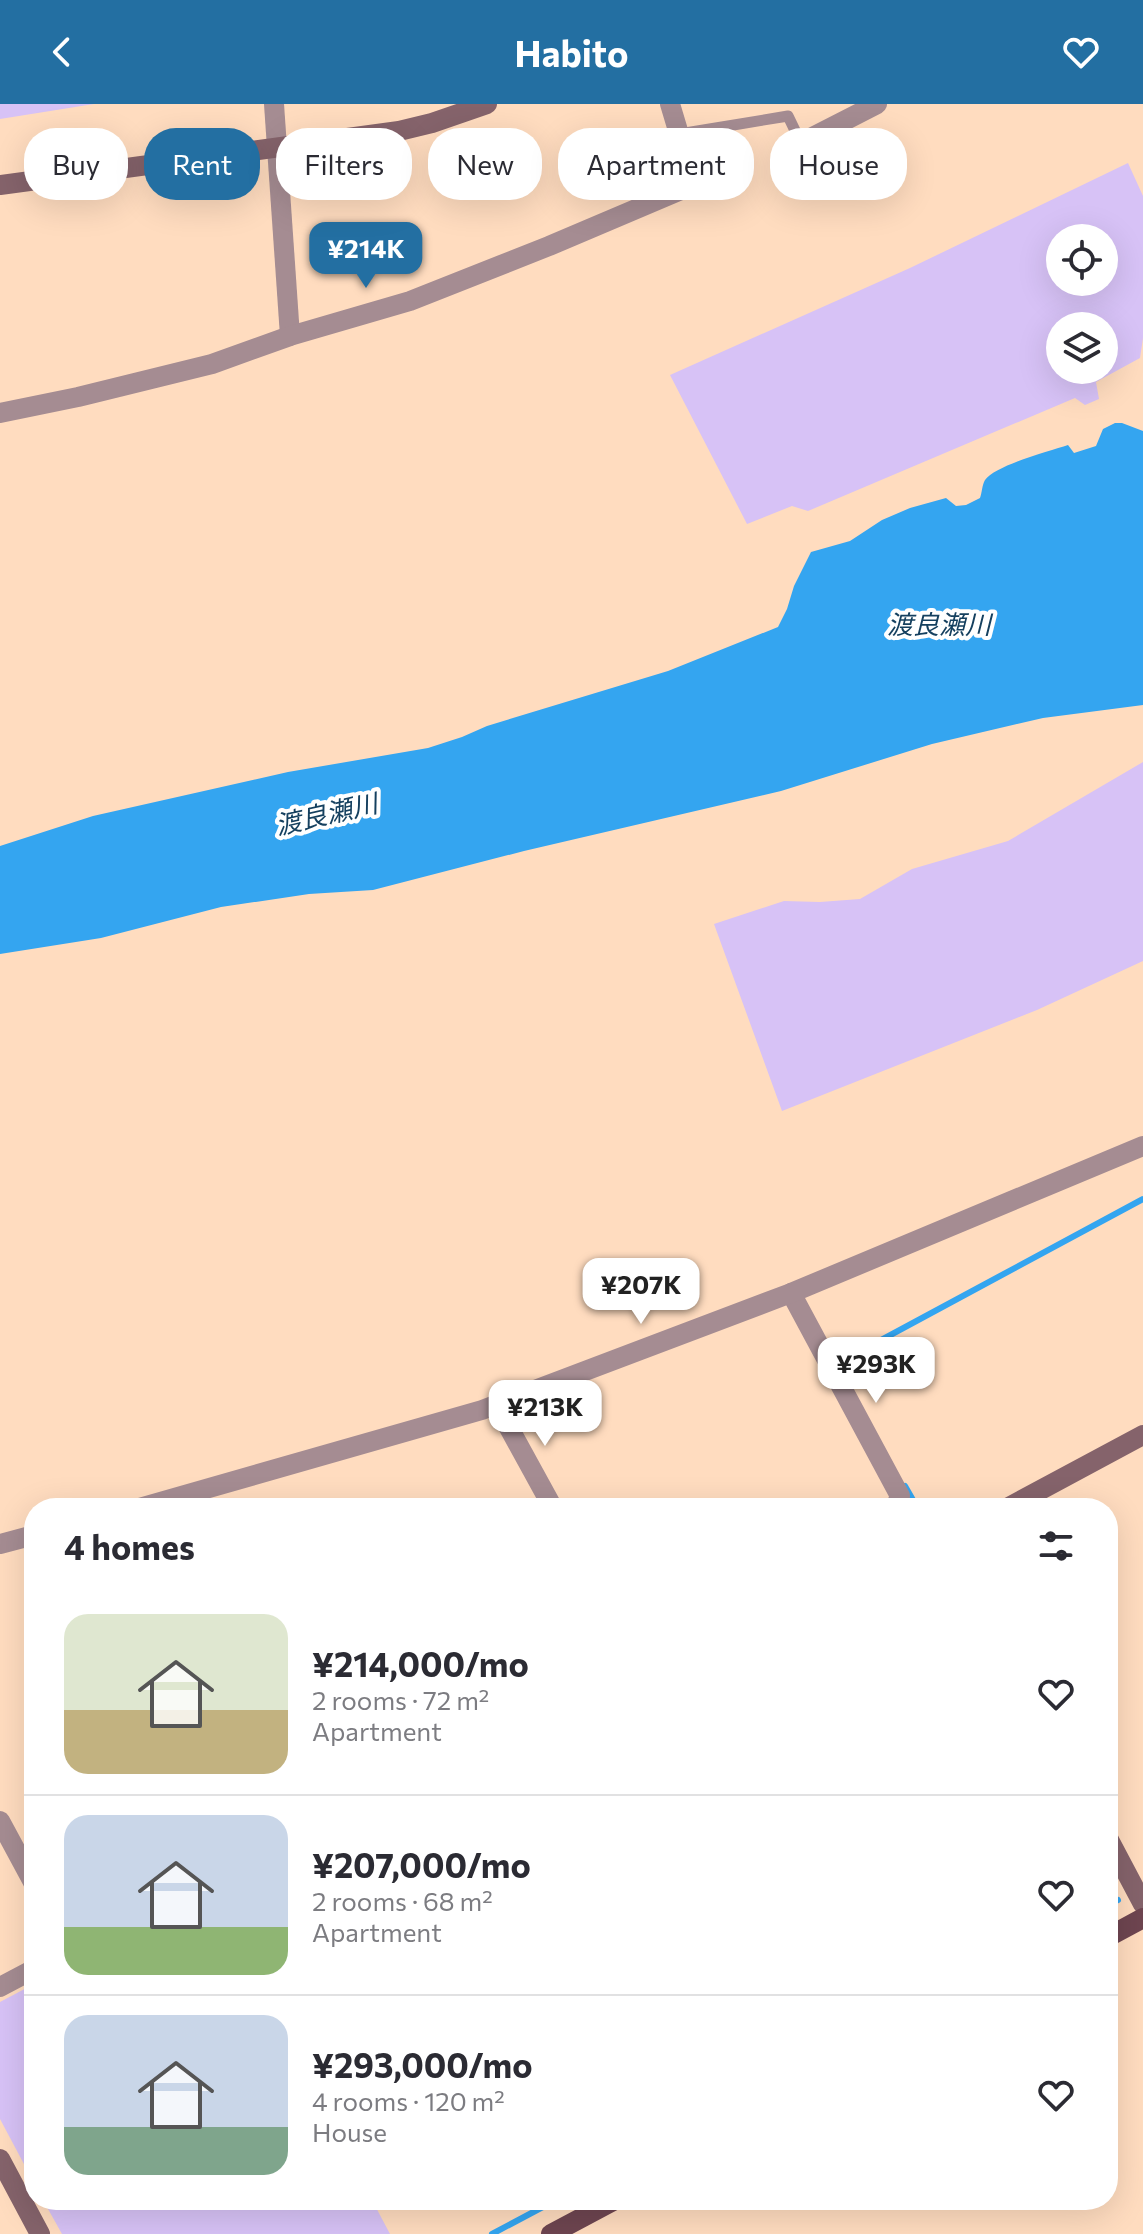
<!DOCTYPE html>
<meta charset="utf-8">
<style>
body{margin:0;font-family:Commissioner,"Noto Sans JP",sans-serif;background:#f2f2f3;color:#2b2b33;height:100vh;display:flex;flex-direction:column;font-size:30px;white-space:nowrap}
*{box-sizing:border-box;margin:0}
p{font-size:26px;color:#7c7c81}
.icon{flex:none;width:44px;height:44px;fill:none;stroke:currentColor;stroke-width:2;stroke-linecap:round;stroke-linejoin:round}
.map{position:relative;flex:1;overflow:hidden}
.panel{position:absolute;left:24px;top:1394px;width:1094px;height:712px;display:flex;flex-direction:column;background:#fff;border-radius:32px;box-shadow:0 8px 32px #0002}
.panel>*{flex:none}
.hud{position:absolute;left:24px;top:24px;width:1096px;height:72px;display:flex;gap:16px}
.buttons{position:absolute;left:1046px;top:120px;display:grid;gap:16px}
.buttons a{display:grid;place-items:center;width:72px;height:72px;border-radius:50%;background:#fff;box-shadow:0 8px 32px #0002;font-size:40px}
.price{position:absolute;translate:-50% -68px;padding:0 18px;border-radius:16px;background:#fff;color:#222;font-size:26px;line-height:52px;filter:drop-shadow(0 2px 4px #0008)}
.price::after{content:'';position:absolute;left:50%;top:48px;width:24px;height:18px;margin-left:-12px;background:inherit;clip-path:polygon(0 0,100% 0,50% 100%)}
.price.active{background:#236fa2;color:#fff}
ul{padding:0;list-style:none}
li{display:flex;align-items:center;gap:24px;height:200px;padding:0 40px}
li+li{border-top:2px solid #e1e1e2}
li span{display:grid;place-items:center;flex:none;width:224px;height:160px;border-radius:24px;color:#555}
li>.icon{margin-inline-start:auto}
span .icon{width:96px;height:96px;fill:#fffc;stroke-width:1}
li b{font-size:34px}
h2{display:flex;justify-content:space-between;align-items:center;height:96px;padding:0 40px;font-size:34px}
.pill{padding:0 28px;border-radius:32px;background:#fff;box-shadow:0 8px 32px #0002;font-size:28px;line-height:72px}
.pill.active{background:#236fa2;color:#fff}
header{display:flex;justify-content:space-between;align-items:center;height:104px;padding:0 40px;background:#236fa2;color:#fff;font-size:36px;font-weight:700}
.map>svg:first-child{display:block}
.green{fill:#d7c2f6;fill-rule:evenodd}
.water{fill:#34a5f0}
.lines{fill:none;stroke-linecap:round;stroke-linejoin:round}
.stream{stroke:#34a5f0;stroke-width:6}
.lane{stroke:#a58c92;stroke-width:11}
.street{stroke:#a58c92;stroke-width:20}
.secondary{stroke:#85636b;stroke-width:20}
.primary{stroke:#6e4550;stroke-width:20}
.labels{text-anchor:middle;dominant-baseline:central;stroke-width:8;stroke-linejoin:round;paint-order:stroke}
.water-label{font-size:26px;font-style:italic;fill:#15405f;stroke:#fff}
</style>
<header><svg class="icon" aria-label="back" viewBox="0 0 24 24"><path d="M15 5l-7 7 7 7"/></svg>Habito<svg class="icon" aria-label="heart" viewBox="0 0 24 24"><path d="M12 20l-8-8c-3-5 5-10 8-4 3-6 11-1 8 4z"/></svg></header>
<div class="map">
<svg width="1143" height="2130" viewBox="0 0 1143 2130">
<rect width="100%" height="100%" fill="#ffdcbf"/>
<!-- green -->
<g class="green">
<polygon points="0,0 94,0 0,15"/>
<path d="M1128 59 1143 92V234L1140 254 1096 278 1099 295 1085 301 1075 294 808 407 792 402 747 420 670 271 910 164ZM1060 134H1104V178H1060ZM1060 222H1104V266H1060Z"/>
<polygon points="1143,658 1143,857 1037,906 782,1007 714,820 784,797 820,798 860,795 912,765 1008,737"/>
<polygon points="34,1880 34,2079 0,2015 0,1898"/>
<polygon points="43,2096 372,2096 390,2130 62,2130"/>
</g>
<!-- water -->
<path class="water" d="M1115 319H1122L1143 327V601L1043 614 932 640 781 687 524 747 373 786 309 790 221 803 101 834 0 850V742L93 712 288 668 428 644 462 633 487 622 668 567 778 523 787 505 794 482 811 448 850 437 882 416 910 404 946 394 956 402 966 401 980 394C982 389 982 381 985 376 996 361 1050 347 1068 341L1074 349 1096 342 1103 325Z"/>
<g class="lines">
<!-- stream -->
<g class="stream">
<polyline points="842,1267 840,1264 844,1256 1143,1095"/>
<polyline points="905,1382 913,1396 912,1404"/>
<polyline points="1108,1801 1118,1796"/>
<polyline points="492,2130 556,2096"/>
</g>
<!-- lane -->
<polyline class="lane" points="679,30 788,12 801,39"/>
<!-- street -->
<g class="street">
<polyline points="274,0 290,232"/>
<polyline points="801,39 877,0"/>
<polyline points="0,309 78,293 212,260 290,232 410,197 549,142 688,83 679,30 670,0"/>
<polyline points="791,1189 900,1392 895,1404"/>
<polyline points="499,1299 502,1311 553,1404"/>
<polyline points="139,1404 482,1306 791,1189 1143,1042"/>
<polyline points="0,1440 34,1431"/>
<polyline points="0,1717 34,1780"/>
<polyline points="0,1883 34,1865"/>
</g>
<!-- secondary -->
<g class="secondary">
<polyline points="0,81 399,27 432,19 487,0"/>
<polyline points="1007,1404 1143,1331"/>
<polyline points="1108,1734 1143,1800"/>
<polyline points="0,2055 40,2130"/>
</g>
<!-- primary -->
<g class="primary">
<polyline points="1108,1833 1143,1814"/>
<polyline points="551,2130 615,2096"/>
</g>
</g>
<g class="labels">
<!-- water labels -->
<g class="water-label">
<text x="939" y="519">渡良瀬川</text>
<text transform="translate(326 709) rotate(-13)">渡良瀬川</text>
</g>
</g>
</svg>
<div class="buttons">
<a><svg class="icon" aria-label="locate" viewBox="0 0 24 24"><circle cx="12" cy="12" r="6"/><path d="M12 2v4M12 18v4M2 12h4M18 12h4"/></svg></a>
<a><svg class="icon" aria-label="layers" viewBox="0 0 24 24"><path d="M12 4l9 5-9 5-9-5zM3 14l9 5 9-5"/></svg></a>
</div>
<b class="price active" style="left:366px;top:186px">¥214K</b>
<b class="price" style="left:641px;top:1222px">¥207K</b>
<b class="price" style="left:876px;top:1301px">¥293K</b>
<b class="price" style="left:545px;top:1344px">¥213K</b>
<div class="hud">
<a class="pill">Buy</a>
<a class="pill active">Rent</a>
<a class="pill">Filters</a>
<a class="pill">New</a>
<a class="pill">Apartment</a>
<a class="pill">House</a>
</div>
<section class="panel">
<h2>4 homes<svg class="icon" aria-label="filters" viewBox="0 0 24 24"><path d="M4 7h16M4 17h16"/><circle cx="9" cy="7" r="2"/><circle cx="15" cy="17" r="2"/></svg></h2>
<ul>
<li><span style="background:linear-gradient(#dfe7d0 60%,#c2b280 0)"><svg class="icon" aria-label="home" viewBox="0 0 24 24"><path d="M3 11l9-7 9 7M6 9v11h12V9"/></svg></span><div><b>¥214,000/mo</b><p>2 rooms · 72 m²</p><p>Apartment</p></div><svg class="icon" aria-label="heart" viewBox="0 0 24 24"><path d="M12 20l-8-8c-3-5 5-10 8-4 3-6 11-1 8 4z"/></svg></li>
<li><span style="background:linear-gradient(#c9d6e8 70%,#8fb573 0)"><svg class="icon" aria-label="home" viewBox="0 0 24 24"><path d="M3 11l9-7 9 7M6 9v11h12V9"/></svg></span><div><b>¥207,000/mo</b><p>2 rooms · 68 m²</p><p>Apartment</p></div><svg class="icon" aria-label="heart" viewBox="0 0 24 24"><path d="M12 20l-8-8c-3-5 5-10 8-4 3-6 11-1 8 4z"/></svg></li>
<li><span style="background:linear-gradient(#c9d6e8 70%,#7fa58c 0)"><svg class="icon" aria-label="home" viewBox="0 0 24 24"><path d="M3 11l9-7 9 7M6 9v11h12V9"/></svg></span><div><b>¥293,000/mo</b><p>4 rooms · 120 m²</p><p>House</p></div><svg class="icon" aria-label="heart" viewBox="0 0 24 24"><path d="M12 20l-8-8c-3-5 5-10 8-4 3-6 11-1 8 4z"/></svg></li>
</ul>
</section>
</div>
